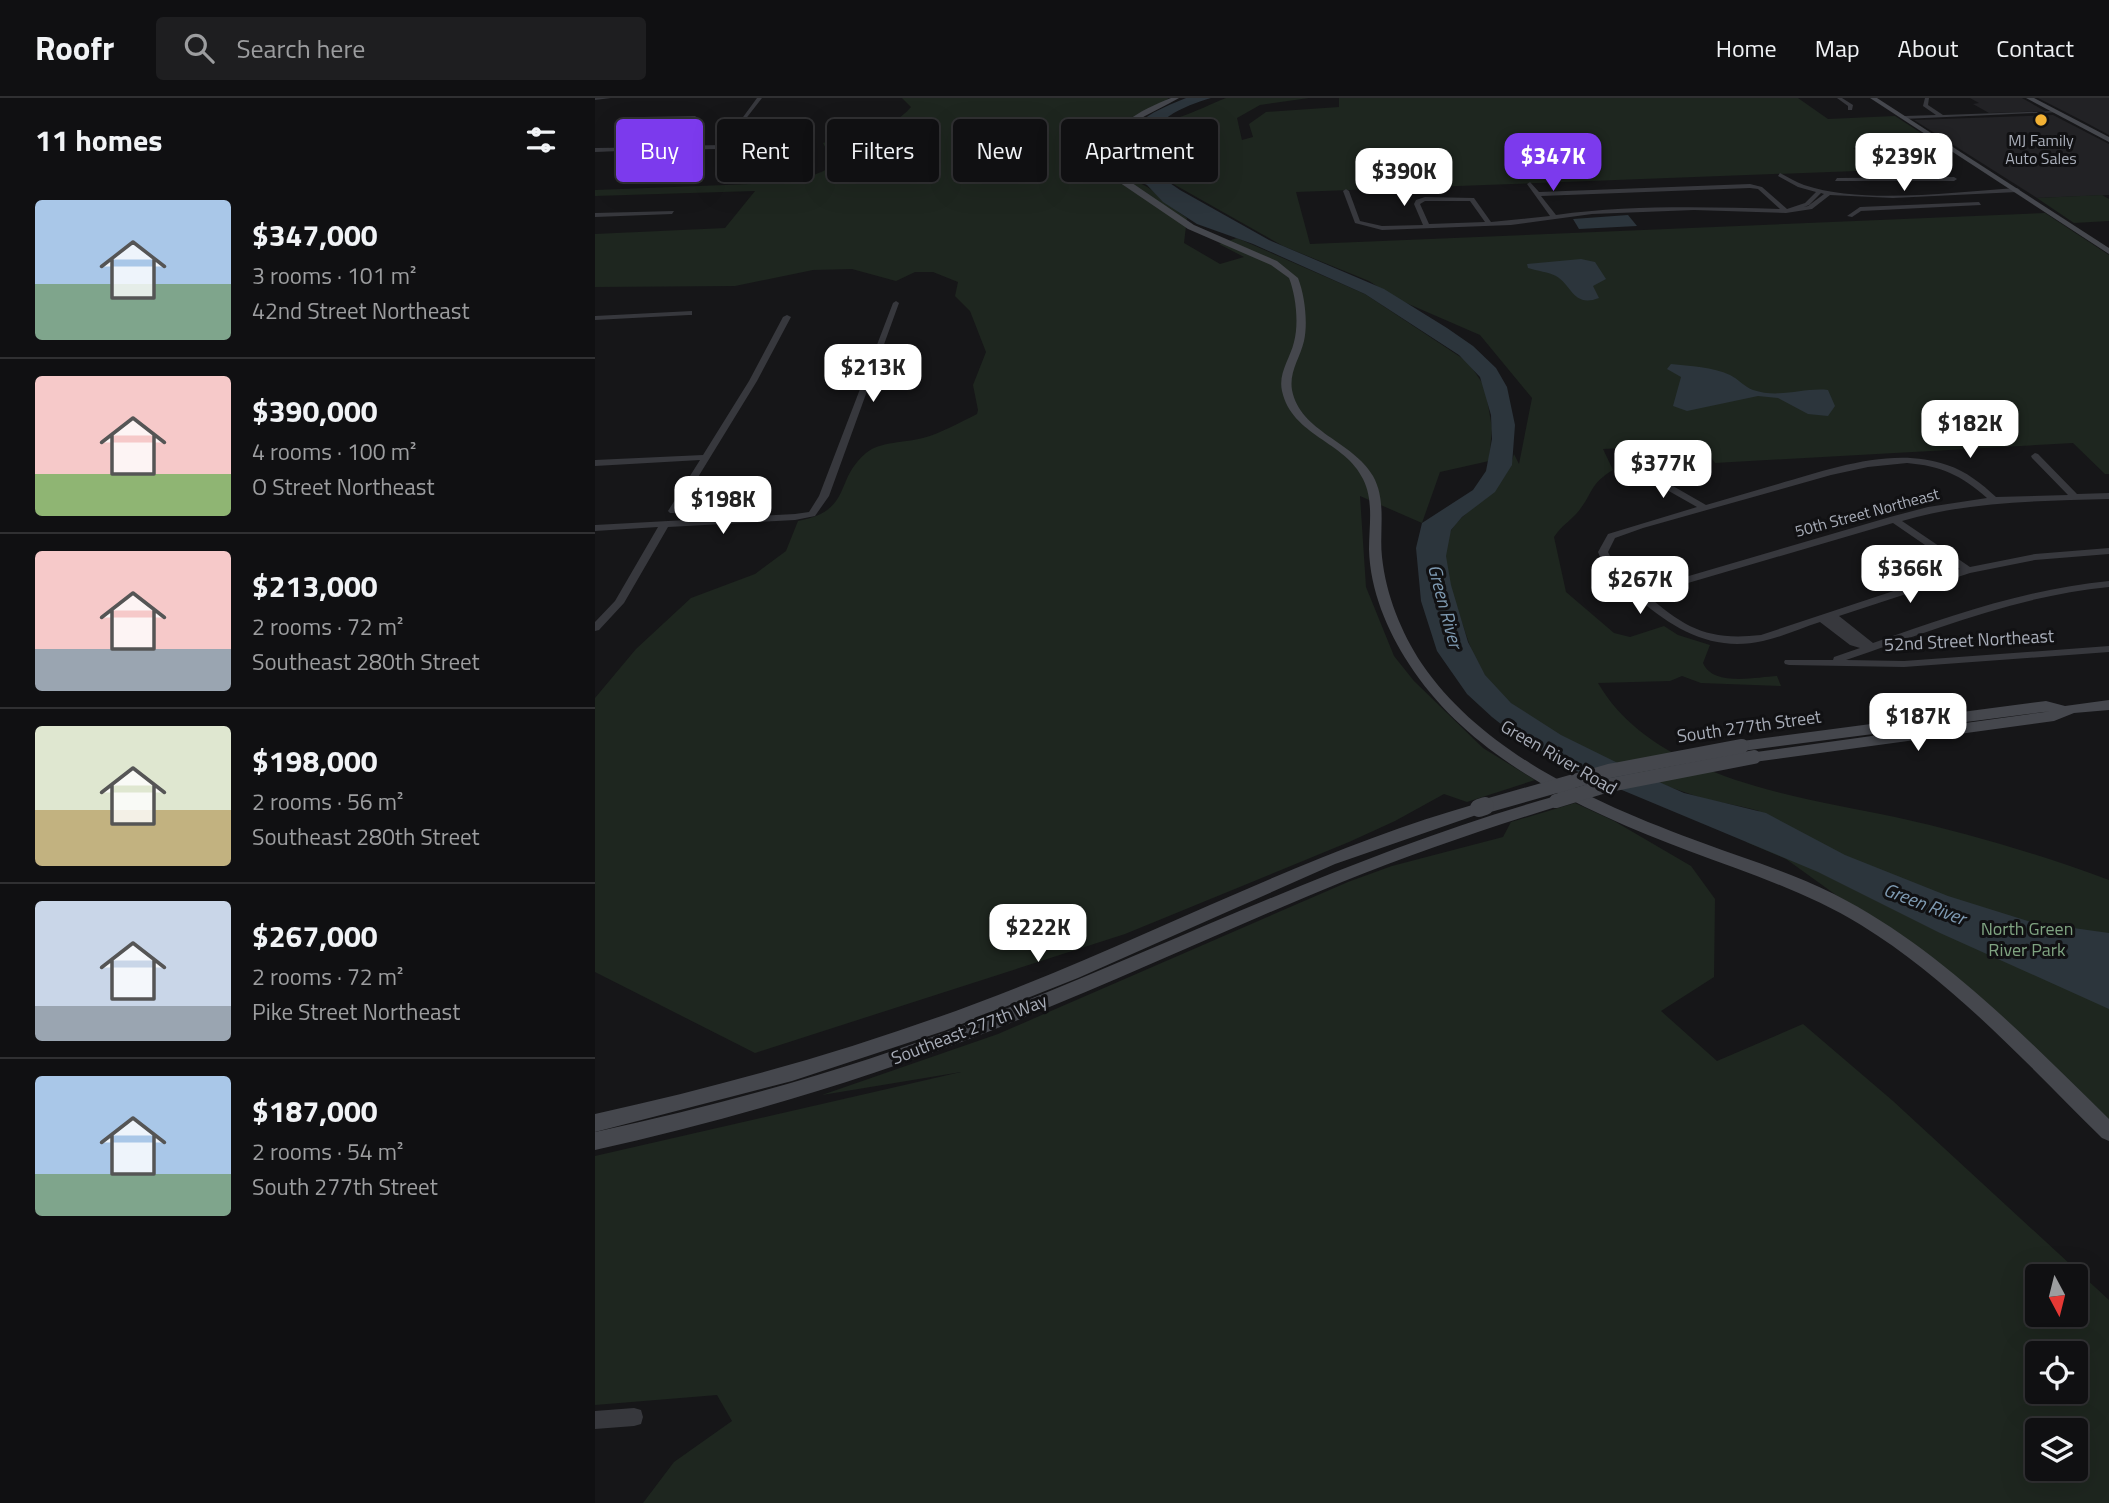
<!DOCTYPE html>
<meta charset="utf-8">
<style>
body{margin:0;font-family:"Titillium Web",sans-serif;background:#1e1e20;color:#f1f3f6;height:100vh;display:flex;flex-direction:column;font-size:26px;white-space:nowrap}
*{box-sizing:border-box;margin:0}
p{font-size:23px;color:#9c9d9f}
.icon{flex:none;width:38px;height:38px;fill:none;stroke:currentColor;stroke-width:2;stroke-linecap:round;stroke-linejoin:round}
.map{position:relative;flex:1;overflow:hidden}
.drawer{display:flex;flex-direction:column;background:#101012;width:595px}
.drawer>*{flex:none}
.top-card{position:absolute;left:21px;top:21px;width:665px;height:63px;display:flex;gap:14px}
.needle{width:46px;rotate:173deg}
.controls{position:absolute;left:1430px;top:1166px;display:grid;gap:14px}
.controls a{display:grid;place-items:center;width:63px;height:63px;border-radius:7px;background:#101012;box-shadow:0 7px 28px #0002,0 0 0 2px #303032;font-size:35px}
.price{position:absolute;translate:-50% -60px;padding:0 16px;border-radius:14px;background:#fff;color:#222;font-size:23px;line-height:46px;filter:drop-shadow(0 2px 4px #0008)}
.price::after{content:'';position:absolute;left:50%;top:42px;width:21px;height:16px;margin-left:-10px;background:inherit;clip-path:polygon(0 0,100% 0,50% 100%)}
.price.selected{background:#7c3aed;color:#fff}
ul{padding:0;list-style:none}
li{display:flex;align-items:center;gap:21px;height:175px;padding:0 35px}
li+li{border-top:2px solid #303032}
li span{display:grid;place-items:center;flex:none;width:196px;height:140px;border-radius:7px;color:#555}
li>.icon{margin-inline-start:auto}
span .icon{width:84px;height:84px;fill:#fffc;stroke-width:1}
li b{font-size:30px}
h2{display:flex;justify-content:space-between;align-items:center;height:84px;padding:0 35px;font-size:30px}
.chip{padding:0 24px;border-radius:7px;background:#101012;box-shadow:0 7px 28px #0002,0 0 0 2px #303032;font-size:24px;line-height:63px}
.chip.selected{background:#7c3aed;color:#fff}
header{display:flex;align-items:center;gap:42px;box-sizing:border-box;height:98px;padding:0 35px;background:#101012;border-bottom:2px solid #303032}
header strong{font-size:33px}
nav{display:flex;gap:38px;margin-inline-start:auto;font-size:24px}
.search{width:490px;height:63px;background:#1e1e20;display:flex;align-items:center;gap:18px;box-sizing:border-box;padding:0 24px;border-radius:7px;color:#9c9d9f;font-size:26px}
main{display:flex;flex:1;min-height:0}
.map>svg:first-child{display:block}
.built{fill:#222225}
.green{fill:#1e261f;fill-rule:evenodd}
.water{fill:#2c353c}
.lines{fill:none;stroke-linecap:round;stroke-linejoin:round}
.street{fill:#37383d;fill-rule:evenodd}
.secondary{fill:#45474d;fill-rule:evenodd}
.secondary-bridge-far1{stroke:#45474d;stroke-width:14}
.secondary-bridge{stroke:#45474d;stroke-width:18}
.poi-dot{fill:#f2b134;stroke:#111113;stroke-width:2.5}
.labels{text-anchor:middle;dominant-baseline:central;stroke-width:6;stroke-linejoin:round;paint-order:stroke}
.far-poi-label{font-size:16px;fill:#a8adb8;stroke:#111113}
.far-street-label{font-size:16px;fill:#a8adb8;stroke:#111113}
.street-label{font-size:18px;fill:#a8adb8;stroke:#111113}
.park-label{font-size:18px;fill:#7fa381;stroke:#111113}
.water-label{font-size:19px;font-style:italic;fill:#7f9bb3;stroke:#111113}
</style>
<header>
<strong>Roofr</strong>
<div class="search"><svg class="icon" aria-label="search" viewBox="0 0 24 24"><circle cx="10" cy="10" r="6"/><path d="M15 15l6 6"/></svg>Search here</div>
<nav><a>Home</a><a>Map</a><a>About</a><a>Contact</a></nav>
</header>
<main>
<section class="drawer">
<h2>11 homes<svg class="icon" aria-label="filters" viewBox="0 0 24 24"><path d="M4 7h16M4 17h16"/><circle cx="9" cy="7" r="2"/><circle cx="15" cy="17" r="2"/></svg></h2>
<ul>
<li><span style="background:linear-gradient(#a9c7e8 60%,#7fa58c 0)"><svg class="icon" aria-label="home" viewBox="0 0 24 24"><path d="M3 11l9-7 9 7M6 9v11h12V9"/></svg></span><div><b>$347,000</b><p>3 rooms · 101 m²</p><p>42nd Street Northeast</p></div></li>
<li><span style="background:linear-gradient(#f6c9c9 70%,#8fb573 0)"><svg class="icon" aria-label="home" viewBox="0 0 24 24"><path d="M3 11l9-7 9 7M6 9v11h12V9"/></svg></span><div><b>$390,000</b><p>4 rooms · 100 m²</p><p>O Street Northeast</p></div></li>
<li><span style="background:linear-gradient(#f6c9c9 70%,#9aa5b1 0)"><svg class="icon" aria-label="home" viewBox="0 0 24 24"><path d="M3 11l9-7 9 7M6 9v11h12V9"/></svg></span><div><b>$213,000</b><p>2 rooms · 72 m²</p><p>Southeast 280th Street</p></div></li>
<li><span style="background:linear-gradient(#dfe7d0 60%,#c2b280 0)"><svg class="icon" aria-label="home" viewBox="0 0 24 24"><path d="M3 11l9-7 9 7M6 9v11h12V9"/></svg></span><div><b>$198,000</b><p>2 rooms · 56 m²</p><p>Southeast 280th Street</p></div></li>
<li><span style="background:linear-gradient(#c9d6e8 75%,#9aa5b1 0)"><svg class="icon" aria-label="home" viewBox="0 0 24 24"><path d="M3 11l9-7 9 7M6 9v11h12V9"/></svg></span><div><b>$267,000</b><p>2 rooms · 72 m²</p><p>Pike Street Northeast</p></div></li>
<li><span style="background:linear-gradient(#a9c7e8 70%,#7fa58c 0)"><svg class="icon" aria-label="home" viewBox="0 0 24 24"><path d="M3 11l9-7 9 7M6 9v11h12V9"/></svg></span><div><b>$187,000</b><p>2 rooms · 54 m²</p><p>South 277th Street</p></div></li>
</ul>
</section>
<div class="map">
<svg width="1514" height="1405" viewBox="0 0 1514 1405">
<rect width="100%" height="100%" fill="#161618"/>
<!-- built -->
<g class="built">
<polygon points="1375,0 1427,0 1450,13 1394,15 1378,6 1384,5"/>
<polygon points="1443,0 1514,0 1514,37 1486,22"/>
<polygon points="1458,17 1514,46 1514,97 1442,100 1319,22"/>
</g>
<!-- green -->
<g class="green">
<path d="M307 0H574L532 28 501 56 502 66 521 82C552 78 567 104 592 120L589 145 625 166 649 159 624 146 642 140 770 196 873 264 890 289 897 330 894 363 845 374 827 425 765 398 771 489 799 558 819 583 888 650 940 682 872 704 849 696 800 723 754 744 530 836 160 955 0 874V600L41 551 96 500 160 476 191 453 203 423C259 412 238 383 271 355 286 343 310 345 328 340 346 335 364 325 382 316L383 312 378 287 391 254 375 213 360 198 363 184 338 174H320L301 183 257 171 218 172 140 188 0 189V136L130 130 160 93 0 98V92L182 85C201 81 224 79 239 66L228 45C260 34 293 36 316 9Z"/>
<path d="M631 0H714L665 7 642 20 647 42 658 39 654 26 671 14 744 9V0H1203L1233 21 1300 18 1343 46 1258 50 1288 72 701 94 715 146 1450 115 1514 157V376H1510L1478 345 1120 365 1107 346 1008 351 1018 372C993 387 999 395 982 415 974 424 967 427 959 439L971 494 1019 535 1035 539 1069 528 1083 537 1115 547 1108 565C1118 589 1161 579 1182 578L1186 588 1106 585 1087 578 1075 583 1003 585C1058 680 1202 699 1300 719 1372 735 1445 756 1514 782V1034L1341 869 1191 761 1151 744 1164 713C1140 706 1115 704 1092 695 1037 677 934 630 897 587 880 567 872 540 864 515 856 494 847 465 852 442 861 410 908 402 919 356L924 366 937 300 885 237 802 201 774 183 688 148 566 79C551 63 545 34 569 22 573 20 580 21 585 19 600 14 616 6 631 0Z"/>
<polygon points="1507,97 1514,101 1514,123 1479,125 1442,100"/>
<path d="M980 705 1019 723 1096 768 1120 801 1119 879 1066 913 1122 963 1208 926 1298 1003 1514 1202V1405H48L79 1364 137 1323 122 1297 0 1307V1058L366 974 227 997 403 936 753 784 797 768 908 739 916 724ZM1442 1178H1480V1216H1442ZM1442 1255H1480V1293H1442ZM1442 1332H1480V1370H1442Z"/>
</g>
<!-- water -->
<g class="water">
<path d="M591 0H616C588 8 547 25 552 59L566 79 585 92 674 142 789 191 852 230 878 248 901 270 912 289 920 327 917 367 900 394 867 419 856 432 851 458 856 487 873 544 890 577 916 605 966 637 1037 672 1089 695 1171 715 1250 757 1353 798 1436 824 1514 835V911L1345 835 1223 774 979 672 925 641 897 619 872 596 842 553 826 503 821 450 827 425 878 392 891 373 897 341 896 317 885 279 864 257 770 196 658 146 602 126 568 104 552 87 533 78 525 57C532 23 562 12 591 0Z"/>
<polygon points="1033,117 1042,128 984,131 978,121"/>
<path d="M986 161 1000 164 1011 181 998 188 1004 200C978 210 977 187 961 178 954 174 942 173 933 170L932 166Z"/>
<path d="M1076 266C1095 268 1118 269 1135 277 1143 281 1150 289 1158 292 1185 301 1209 289 1233 292L1240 308 1233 318 1213 316 1183 300 1163 298 1092 313 1078 308 1086 279 1072 271Z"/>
</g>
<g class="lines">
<!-- street -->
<g class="street">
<polygon points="0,0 16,0 0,2"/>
<polygon points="162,0 167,0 146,27 207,29 140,30"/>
<polygon points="1242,0 1247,0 1258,7 1257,12 1253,12 1253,8"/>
<polygon points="1330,0 1334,0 1333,7 1348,17 1462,13 1464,14 1308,21 1310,18 1341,17 1328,8"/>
<polygon points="100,18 103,20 81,48 125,47 138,52 134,62 178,65 175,67 129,65 132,53 125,51 57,52 28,81 26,78 51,52 0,54 0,50 75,49 96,22 48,23 28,31 23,30 47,19"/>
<polygon points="1356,46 1354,49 1282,53 1279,51"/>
<path d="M1185 75C1193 79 1201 84 1209 87 1269 107 1357 94 1422 90L1425 92 1422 94 1298 100 1235 97 1217 111 1191 115 1099 112 997 116 916 127 787 132 760 125 748 93 751 91 754 93 765 123 787 128 828 127 819 106 821 102 830 99 879 100 896 124 955 118 932 86 935 84 944 94 1155 86 1167 89 1192 111 1210 105 1221 94 1203 89 1183 78ZM1155 90 1163 91 1185 111C1110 109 1035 107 961 117L946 98ZM1226 95 1229 96 1213 108 1209 109 1214 107ZM830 103H875L890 124 834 126 825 106Z"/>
<polygon points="1242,80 1359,79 1362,81 1359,83 1240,83"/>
<polygon points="1384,104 1386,107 1266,113 1257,119 1252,118 1265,109"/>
<polygon points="79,113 77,116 0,119 0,115"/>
<polygon points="301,203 304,205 234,398 220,418 200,422 73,429 29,505 4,532 0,533 0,524 20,503 63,429 0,433 0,427 200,416 214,414 224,398 298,205"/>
<polygon points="97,213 97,217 94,217 0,222 0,218"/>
<polygon points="192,217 196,219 162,283 81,415 75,415 73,413 105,362 0,368 0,362 108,357 154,283 188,219"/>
<path d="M1440 355 1443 356 1482 396 1514 395V401C1444 403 1374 403 1307 423L1375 469 1440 456 1514 450V456L1440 462 1375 475 1244 518 1278 545C1355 518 1432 491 1514 483V489C1422 498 1338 532 1251 562L1309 563 1514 548V554L1309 569 1194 567 1190 566 1189 564 1190 562H1238L1239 559 1265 550 1255 547 1225 524C1206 530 1187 539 1168 543 1120 554 1081 533 1045 502 1029 488 1011 476 1003 454L1013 436 1102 409 1065 388 1027 381 1026 379 1030 376 1071 384 1111 407C1135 400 1159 393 1183 386 1236 371 1298 348 1352 367 1371 373 1387 386 1401 399L1473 397 1437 360 1436 358ZM1312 365C1346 368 1366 377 1392 400L1333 409 1295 419 1046 492 1021 470 1013 454 1020 440 1048 430 1236 377 1273 369ZM1298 425 1365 471 1166 537C1113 543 1090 530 1052 497Z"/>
<polygon points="39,1310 46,1312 48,1319 46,1326 39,1328 0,1331 0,1313"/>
</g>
<!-- secondary -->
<g class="secondary">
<path d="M576 0H584C556 17 516 27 513 66L518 72 599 127 682 163 703 180C710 198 713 225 709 243 705 260 694 274 697 292 705 334 758 343 778 378 792 403 784 433 787 459 791 497 806 534 827 566 890 658 1007 708 1108 745 1151 761 1197 775 1239 796 1345 850 1429 938 1514 1021V1043L1507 1040C1431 965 1357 883 1266 827 1212 794 1153 775 1094 753 991 714 876 662 814 566 792 532 775 492 774 451 774 428 779 403 768 381 750 343 697 338 687 293 683 275 695 261 699 244 704 225 701 198 694 180L676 167 593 131 512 76 505 66C509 30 546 12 576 0Z"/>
<polygon points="1275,0 1282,0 1514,150 1514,156"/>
<polygon points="1431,0 1439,0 1514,39 1514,44"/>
<polygon points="1514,602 1514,612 1479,615 1459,623 1159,664 1154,663 1151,659 1154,655 1457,613 1147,653 1139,648 1147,643 1451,603 1470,608"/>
<path d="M961 698 969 703 967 707C892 730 819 755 747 784 627 833 511 888 390 935 263 984 133 1022 0 1052V1034C129 1006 257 971 380 923 574 848 760 754 961 698Z"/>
<path d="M884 705 890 706 892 710 890 714 740 766 483 880 349 933 197 983 0 1034V1016C145 984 288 943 426 888 579 827 725 750 884 705Z"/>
</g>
<!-- secondary-bridge-far1 -->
<g class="secondary-bridge-far1">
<polyline points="961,703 1010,688 1159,659"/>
<polyline points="884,710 1014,673 1147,648"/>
</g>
<!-- secondary-bridge -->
<polyline class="secondary-bridge" points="884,710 890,708"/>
</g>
<!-- markers -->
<circle class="poi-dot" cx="1446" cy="22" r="7"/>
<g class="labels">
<!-- far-poi labels -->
<g class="far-poi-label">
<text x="1446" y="42">MJ Family<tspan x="1446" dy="18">Auto Sales</tspan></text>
</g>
<!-- far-street labels -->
<g class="far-street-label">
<text transform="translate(1272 414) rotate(-15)">50th Street Northeast</text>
</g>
<!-- street labels -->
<g class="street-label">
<text transform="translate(1374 542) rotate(-3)">52nd Street Northeast</text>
<text transform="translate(1154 628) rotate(-8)">South 277th Street</text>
<text transform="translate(964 659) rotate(30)">Green River Road</text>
<text transform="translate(374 931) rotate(-21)">Southeast 277th Way</text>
</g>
<!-- park labels -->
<g class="park-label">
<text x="1432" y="830">North Green<tspan x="1432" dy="21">River Park</tspan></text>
</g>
<!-- water labels -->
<g class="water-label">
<text transform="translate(851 508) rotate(75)">Green River</text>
<text transform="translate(1330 805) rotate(21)">Green River</text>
</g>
</g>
</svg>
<div class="controls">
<a><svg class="needle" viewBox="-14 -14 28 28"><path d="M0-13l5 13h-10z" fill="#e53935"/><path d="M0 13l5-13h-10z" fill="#9c9d9f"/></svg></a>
<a><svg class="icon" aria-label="locate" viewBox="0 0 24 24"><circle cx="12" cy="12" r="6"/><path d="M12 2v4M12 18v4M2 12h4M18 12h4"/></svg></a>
<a><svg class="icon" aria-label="layers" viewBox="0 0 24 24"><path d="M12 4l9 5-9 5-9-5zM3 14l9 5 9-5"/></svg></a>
</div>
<b class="price selected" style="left:958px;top:95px">$347K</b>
<b class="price" style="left:1309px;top:95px">$239K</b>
<b class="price" style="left:809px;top:110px">$390K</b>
<b class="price" style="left:278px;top:306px">$213K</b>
<b class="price" style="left:1375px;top:362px">$182K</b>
<b class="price" style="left:1068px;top:402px">$377K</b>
<b class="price" style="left:128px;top:438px">$198K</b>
<b class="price" style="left:1315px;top:507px">$366K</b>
<b class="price" style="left:1045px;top:518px">$267K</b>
<b class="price" style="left:1323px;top:655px">$187K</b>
<b class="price" style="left:443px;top:866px">$222K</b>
<div class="top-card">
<a class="chip selected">Buy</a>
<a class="chip">Rent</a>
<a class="chip">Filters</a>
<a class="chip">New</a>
<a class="chip">Apartment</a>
</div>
</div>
</main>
